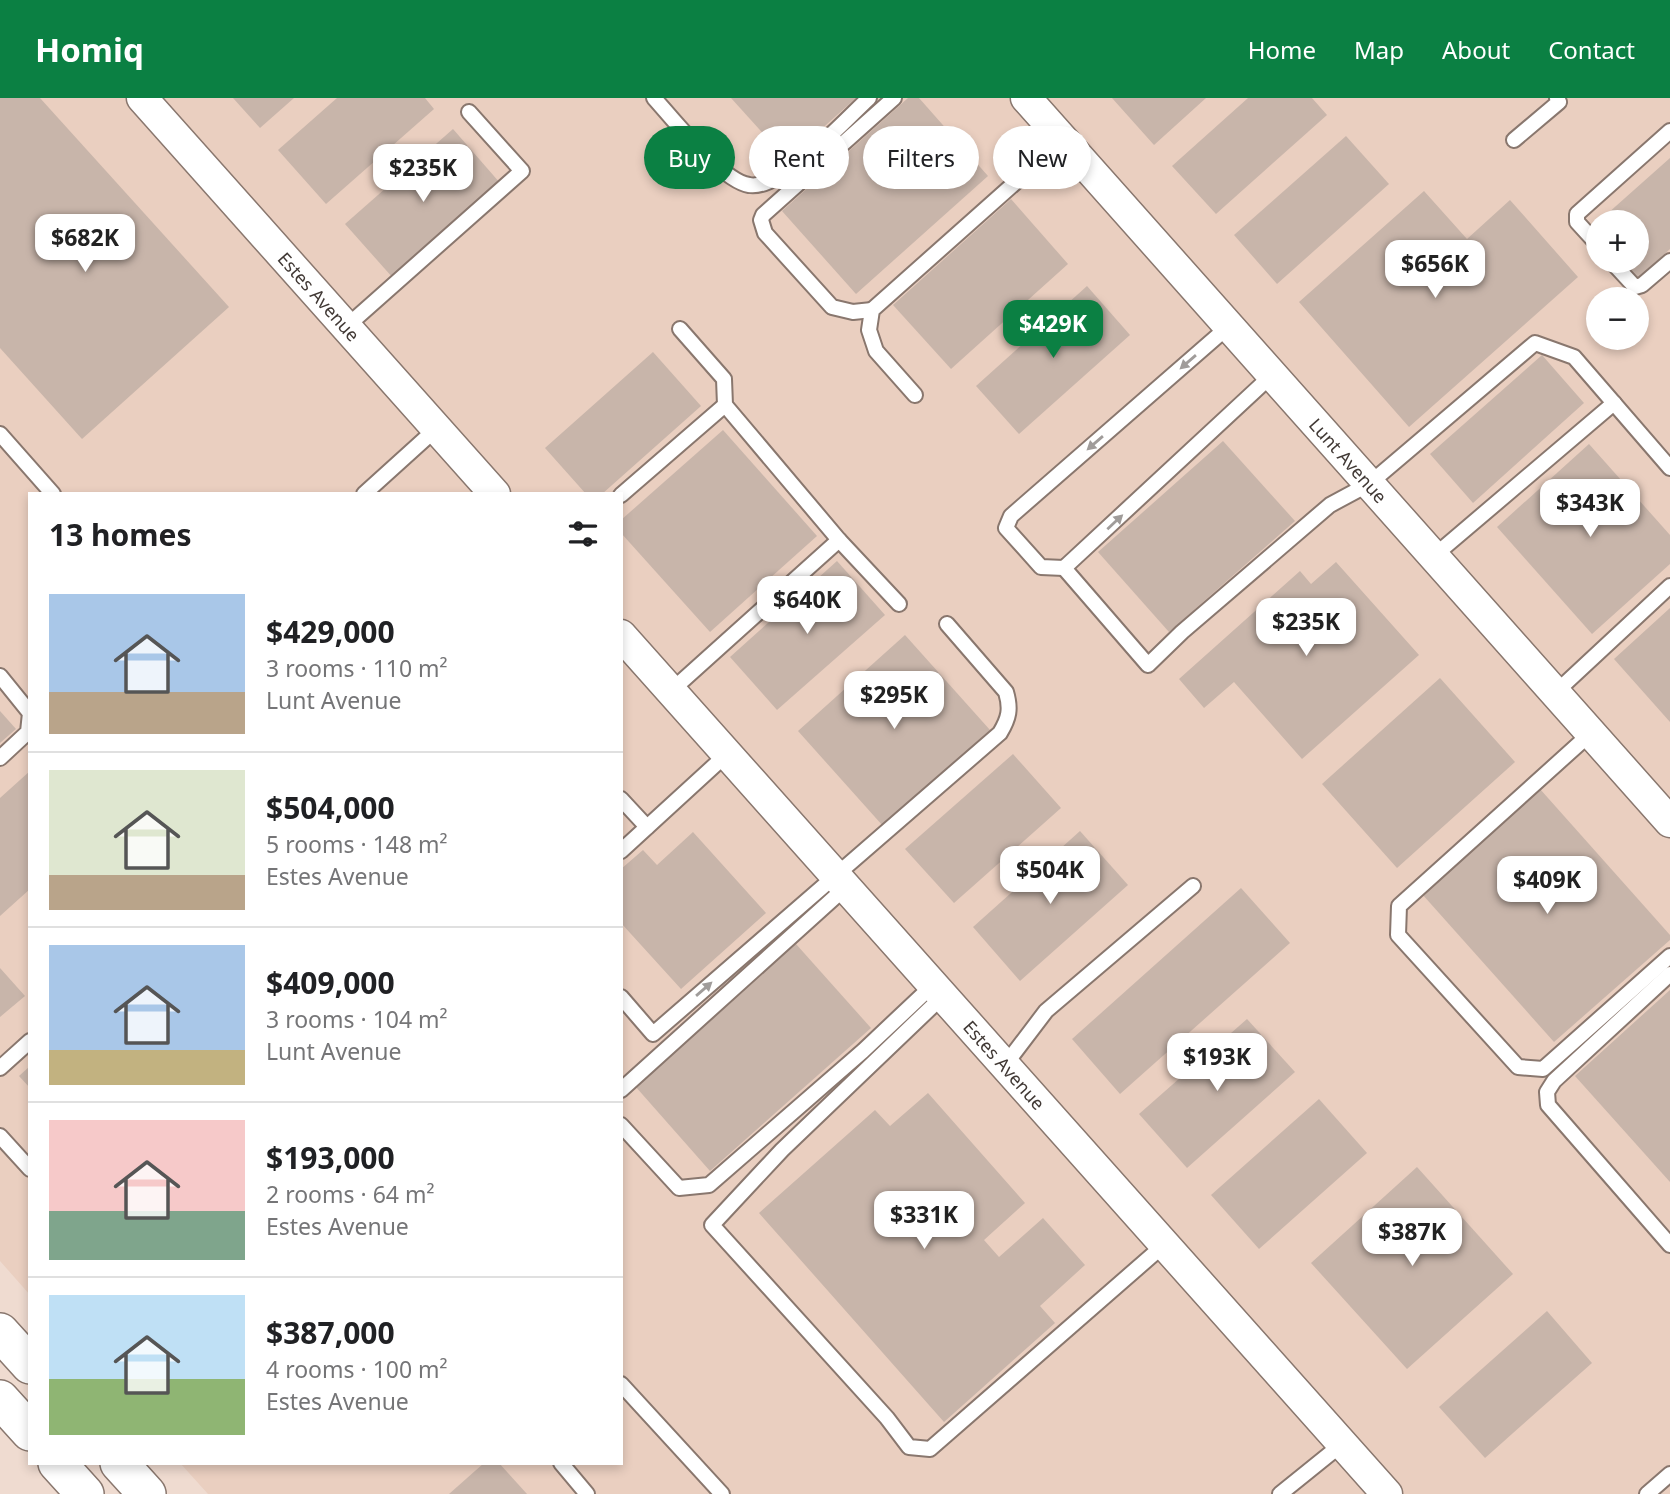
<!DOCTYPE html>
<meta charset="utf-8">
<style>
body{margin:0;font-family:"Noto Sans",sans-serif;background:#f6f6f6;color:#202124;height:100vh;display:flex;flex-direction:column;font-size:26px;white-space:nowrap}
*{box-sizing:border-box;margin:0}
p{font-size:23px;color:#757577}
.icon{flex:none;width:38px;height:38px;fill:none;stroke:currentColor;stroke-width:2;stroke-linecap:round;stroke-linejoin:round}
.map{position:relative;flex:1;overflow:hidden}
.panel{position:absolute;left:28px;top:394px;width:595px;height:973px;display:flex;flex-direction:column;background:#fff;border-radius:0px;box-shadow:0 4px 10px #0003}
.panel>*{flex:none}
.hud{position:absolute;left:644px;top:28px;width:665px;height:63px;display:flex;gap:14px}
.buttons{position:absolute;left:1586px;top:112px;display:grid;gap:14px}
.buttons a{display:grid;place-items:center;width:63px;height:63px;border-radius:50%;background:#fff;box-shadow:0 4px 10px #0003;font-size:35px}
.price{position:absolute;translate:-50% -60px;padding:0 16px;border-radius:14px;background:#fff;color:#222;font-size:23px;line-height:46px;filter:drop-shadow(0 2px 4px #0008)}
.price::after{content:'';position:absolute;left:50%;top:42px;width:21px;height:16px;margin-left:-10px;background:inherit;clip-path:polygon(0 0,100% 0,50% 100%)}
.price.current{background:#0b8043;color:#fff}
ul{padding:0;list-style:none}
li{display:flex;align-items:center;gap:21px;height:175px;padding:0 21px}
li+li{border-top:2px solid #e0e0e0}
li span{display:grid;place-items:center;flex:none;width:196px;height:140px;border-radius:0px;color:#555}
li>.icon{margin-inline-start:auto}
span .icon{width:84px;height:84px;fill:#fffc;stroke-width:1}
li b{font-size:30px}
h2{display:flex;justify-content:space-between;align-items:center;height:84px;padding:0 21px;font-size:30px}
.tag{padding:0 24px;border-radius:32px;background:#fff;box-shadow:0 4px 10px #0003;font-size:24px;line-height:63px}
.tag.current{background:#0b8043;color:#fff}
header{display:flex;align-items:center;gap:42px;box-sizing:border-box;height:98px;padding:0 35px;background:#0b8043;color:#fff}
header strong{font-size:33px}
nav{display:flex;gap:38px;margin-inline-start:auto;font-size:24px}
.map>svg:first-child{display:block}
.built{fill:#eacfc0;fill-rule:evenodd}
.building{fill:#c8b5aa}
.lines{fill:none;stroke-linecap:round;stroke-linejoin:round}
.service-casing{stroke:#89776e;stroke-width:18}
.minor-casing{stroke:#89776e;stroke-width:33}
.tertiary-casing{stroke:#89776e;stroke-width:40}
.service{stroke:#fff;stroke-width:14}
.minor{stroke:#fff;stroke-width:30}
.tertiary{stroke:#fff;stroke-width:37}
.oneway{fill:#a09c9a}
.labels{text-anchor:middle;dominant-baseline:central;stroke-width:6;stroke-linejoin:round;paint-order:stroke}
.street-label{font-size:18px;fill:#413935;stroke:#fce8dd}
</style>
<header>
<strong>Homiq</strong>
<nav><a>Home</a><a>Map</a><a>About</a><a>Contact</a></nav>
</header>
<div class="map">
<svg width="1670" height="1396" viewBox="0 0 1670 1396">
<rect width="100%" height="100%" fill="#efdbd0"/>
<!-- built -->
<path class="built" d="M0 0H1670V1396H208L180 1365H621V396H30V1197L0 1163ZM1598 124H1636V163H1598ZM1598 201H1636V240H1598Z"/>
<!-- building -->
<g class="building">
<polygon points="0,0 40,0 229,209 82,341 0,250"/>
<polygon points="233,0 294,0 260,30"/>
<polygon points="337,0 425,0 434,11 326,106 278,52"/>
<polygon points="731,0 856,0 787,62"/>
<polygon points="908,0 919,0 988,78 856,196 782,113"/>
<polygon points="1112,0 1206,0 1154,47"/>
<polygon points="1248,0 1312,0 1327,17 1216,116 1172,68"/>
<polygon points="453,31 500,85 393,180 345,126"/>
<polygon points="1346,38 1389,86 1277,186 1234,137"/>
<polygon points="1670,60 1670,151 1638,180 1622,163 1636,163 1636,124 1598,124"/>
<polygon points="1424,93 1467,141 1510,102 1578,179 1409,329 1299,204"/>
<polygon points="1011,101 1068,166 951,271 893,207"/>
<polygon points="1087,188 1130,237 1019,336 976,288"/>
<polygon points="653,254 701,308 602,396 586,396 545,350"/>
<polygon points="1542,257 1584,305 1473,405 1430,356"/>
<polygon points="723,332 817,438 710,534 621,435 621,422"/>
<polygon points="1223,343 1295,423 1169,534 1098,454"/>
<polygon points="1589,346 1670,437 1670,466 1592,536 1497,429"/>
<polygon points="837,463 885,517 777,612 730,559"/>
<polygon points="1336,464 1419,557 1302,661 1234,584 1204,610 1179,581 1300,473 1311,486"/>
<polygon points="1670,510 1670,624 1614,561"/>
<polygon points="905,537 990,632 883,728 798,633"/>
<polygon points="1440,580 1515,664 1397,770 1322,686"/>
<polygon points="0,613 16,631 0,645"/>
<polygon points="1013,656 1061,710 954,805 905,751"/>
<polygon points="30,673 30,791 0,818 0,700"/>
<polygon points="1540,691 1670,837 1670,842 1554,944 1422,796"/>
<polygon points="1080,733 1128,787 1020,883 973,829"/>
<polygon points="693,734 766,815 681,891 621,825 621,771 643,752 657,767"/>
<polygon points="1241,790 1290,845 1120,996 1072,941"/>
<polygon points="796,846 871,930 710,1073 635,988"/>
<polygon points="0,870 25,898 0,919"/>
<polygon points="1670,892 1670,1084 1575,978"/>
<polygon points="1247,921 1295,974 1187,1070 1139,1016"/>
<polygon points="30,968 30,990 19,978"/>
<polygon points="928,995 1025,1105 984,1142 999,1159 1043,1120 1085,1167 1040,1208 1055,1225 944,1324 759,1115 875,1012 890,1028"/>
<polygon points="1319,1001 1367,1055 1259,1151 1211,1097"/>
<polygon points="1417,1069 1513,1176 1407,1271 1311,1165"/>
<polygon points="1547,1213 1592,1265 1485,1360 1439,1309"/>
<polygon points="484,1365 499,1365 527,1396 449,1396"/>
</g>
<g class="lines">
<defs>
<g id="service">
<path d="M654 0C673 21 722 83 749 87 781 93 845 22 869 0"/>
<polyline points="1514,42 1559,4 1557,0"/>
<polyline points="1598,147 1577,124 1577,116 1670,33"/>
<polyline points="1611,163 1635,189 1642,187 1670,163"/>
<polyline points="872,212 853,214 832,209 765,135 761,122 763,117 894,0"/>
<polyline points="1229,228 1011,418 1006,430 1041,469 1064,470 1271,278"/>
<polyline points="346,229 522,73 469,14"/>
<polyline points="680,231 724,281 725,307 839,442 899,506"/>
<polyline points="915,297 876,253 869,232 872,212 1063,42"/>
<polyline points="0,336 53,396"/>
<polyline points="364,396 437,330"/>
<polyline points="621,397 725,307"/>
<polyline points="1434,458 1614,305"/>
<polyline points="1064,470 1148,567 1182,534 1330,407 1369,386 1535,245 1574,259 1670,370"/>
<polyline points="0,578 30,615 28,634 0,660"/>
<polyline points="671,593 839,442"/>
<polyline points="1555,595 1670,488"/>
<polyline points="1591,635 1399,808 1398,837 1518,969 1543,971 1670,858"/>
<polyline points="621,701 647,729"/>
<polyline points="621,753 727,656"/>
<polyline points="1670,876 1554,983 1547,994 1548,1007 1670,1147"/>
<polyline points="943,898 782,1052 712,1127 887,1320 909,1349 930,1351 1165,1146"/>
<path d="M621 899 653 936C768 835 885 736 1000 635 1009 620 1011 611 1006 594L947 526"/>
<polyline points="1005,967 1046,913 1193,788"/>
<polyline points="0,970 30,943"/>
<polyline points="621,992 846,789"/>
<polyline points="621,1027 679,1090 709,1087 863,953 933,887"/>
<polyline points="0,1038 30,1071"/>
<polyline points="621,1286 722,1396"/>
<polyline points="561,1365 587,1396"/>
<polyline points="1280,1396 1342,1346"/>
<polyline points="1647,1396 1670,1376"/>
</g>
<g id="minor">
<path id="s1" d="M142 0 495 396"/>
<path id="s2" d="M1026 0 1670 724"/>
<path id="s3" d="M621 537 1387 1396"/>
</g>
<g id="tertiary">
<polyline points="0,1234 30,1267"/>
<polyline points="0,1301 30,1334"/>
<polyline points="57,1365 85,1396"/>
<polyline points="119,1365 147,1396"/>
</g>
</defs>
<!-- service casing -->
<use href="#service" class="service-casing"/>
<!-- minor casing -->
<use href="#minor" class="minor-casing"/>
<!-- tertiary casing -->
<use href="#tertiary" class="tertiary-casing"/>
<!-- service -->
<use href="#service" class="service"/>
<!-- minor -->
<use href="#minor" class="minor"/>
<!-- tertiary -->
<use href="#tertiary" class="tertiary"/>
</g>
<!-- one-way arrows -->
<defs><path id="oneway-solid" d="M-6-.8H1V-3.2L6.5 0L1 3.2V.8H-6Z" transform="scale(1.75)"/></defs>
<g class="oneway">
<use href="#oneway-solid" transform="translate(1188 264) rotate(139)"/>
<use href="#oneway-solid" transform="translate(1095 345) rotate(139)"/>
<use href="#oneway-solid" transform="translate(1115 424) rotate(-43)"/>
<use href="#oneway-solid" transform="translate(704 891) rotate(-41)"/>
</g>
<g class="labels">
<!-- street labels -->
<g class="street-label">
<text stroke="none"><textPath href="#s1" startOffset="266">Estes Avenue</textPath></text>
<text stroke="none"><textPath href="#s2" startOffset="485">Lunt Avenue</textPath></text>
<text stroke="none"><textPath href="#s3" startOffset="576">Estes Avenue</textPath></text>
</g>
</g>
</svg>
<div class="buttons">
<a>+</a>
<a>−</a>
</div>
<b class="price" style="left:423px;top:106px">$235K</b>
<b class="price" style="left:85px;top:176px">$682K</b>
<b class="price" style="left:1435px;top:202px">$656K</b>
<b class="price current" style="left:1053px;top:262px">$429K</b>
<b class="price" style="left:1590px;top:441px">$343K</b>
<b class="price" style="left:807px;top:538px">$640K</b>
<b class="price" style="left:1306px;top:560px">$235K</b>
<b class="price" style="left:894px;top:633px">$295K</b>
<b class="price" style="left:1050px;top:808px">$504K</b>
<b class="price" style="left:1547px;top:818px">$409K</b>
<b class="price" style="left:1217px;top:995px">$193K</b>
<b class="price" style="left:924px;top:1153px">$331K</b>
<b class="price" style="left:1412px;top:1170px">$387K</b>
<div class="hud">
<a class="tag current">Buy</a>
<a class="tag">Rent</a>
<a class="tag">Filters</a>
<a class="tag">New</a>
</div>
<section class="panel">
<h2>13 homes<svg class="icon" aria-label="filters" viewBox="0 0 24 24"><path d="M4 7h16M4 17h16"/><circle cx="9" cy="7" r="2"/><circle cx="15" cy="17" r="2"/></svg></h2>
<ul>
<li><span style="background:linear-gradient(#a9c7e8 70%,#b9a48a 0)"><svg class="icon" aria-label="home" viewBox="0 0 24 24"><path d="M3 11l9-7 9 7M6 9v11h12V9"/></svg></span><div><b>$429,000</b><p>3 rooms · 110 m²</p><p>Lunt Avenue</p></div></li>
<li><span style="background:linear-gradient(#dfe7d0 75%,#b9a48a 0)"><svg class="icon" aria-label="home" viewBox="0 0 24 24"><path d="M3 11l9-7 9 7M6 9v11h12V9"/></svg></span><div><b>$504,000</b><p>5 rooms · 148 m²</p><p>Estes Avenue</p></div></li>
<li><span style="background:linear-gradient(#a9c7e8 75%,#c2b280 0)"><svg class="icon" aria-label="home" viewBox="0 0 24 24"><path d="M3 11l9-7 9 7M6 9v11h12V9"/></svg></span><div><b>$409,000</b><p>3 rooms · 104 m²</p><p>Lunt Avenue</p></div></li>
<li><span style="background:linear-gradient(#f6c9c9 65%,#7fa58c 0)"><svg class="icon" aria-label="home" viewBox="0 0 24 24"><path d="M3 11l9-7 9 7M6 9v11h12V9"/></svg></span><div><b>$193,000</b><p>2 rooms · 64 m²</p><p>Estes Avenue</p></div></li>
<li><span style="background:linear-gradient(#bfe0f5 60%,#8fb573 0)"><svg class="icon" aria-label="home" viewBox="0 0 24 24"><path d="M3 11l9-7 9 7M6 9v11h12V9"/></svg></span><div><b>$387,000</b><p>4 rooms · 100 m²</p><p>Estes Avenue</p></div></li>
</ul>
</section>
</div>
